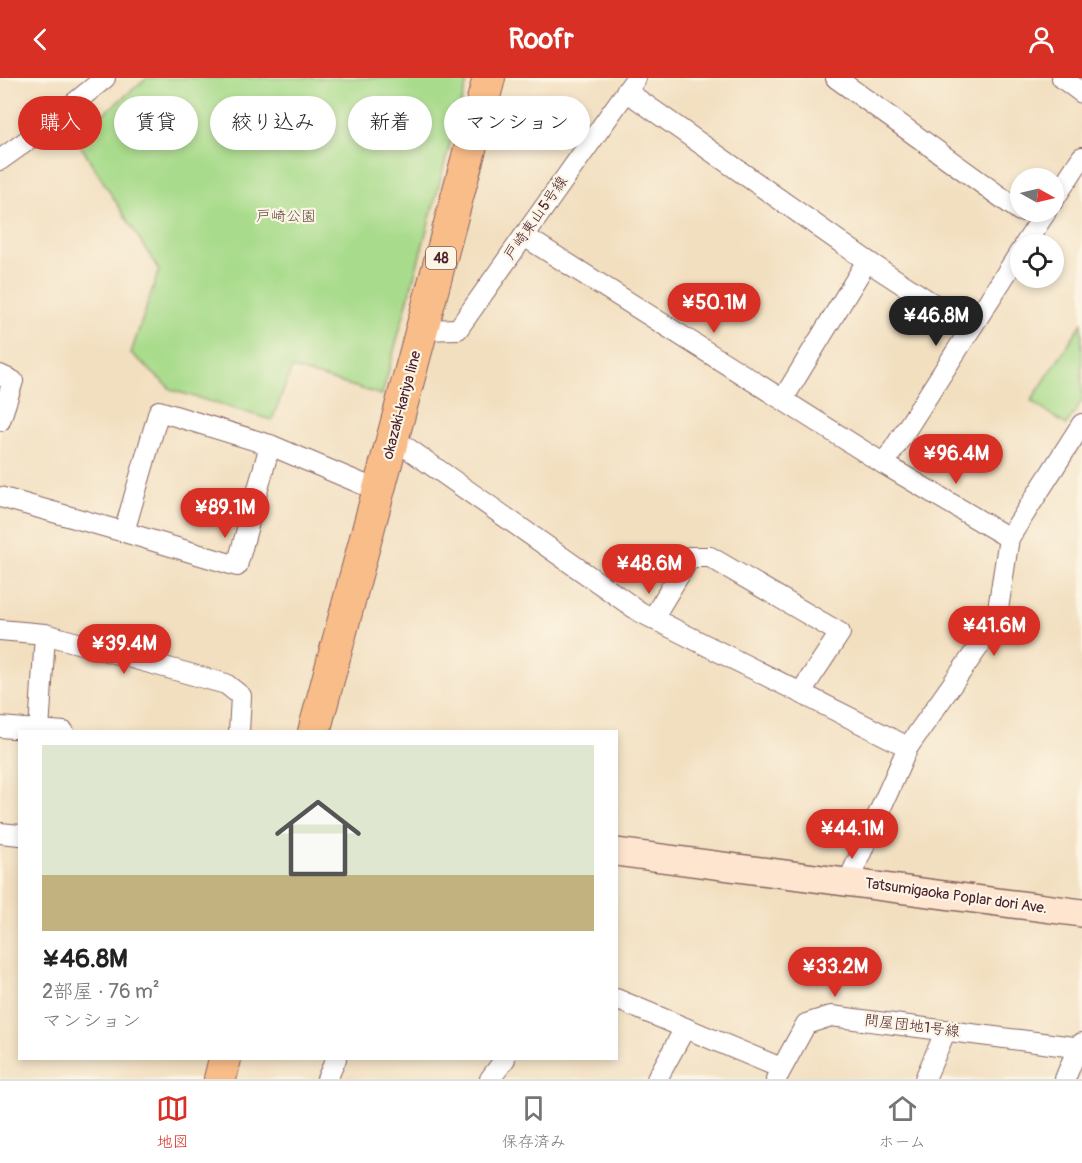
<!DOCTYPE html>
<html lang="ja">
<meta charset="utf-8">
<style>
body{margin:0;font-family:Pangolin,"Klee One",sans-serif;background:#f6f6f6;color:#222;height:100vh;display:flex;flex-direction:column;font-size:22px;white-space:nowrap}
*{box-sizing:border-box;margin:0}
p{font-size:20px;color:#767676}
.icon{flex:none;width:33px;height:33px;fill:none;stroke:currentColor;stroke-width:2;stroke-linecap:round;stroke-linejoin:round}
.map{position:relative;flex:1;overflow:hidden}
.drawer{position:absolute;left:18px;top:652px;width:600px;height:330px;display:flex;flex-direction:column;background:#fff;border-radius:0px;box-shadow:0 3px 9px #0003}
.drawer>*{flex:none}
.hud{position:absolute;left:18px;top:18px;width:600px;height:54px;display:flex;gap:12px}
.needle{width:39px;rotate:98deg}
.buttons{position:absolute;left:1010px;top:90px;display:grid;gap:12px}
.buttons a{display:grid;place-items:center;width:54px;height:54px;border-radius:50%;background:#fff;box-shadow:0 3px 9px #0003;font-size:30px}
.price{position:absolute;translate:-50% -51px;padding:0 14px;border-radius:21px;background:#d93025;color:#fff;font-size:20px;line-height:39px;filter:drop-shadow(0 2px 3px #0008)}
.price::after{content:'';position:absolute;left:50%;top:36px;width:18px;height:14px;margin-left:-9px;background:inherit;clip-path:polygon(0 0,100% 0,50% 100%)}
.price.current{background:#222;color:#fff}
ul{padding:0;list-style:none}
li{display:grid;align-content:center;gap:12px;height:318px;padding:0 24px}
li span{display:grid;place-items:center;height:186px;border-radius:0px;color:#555}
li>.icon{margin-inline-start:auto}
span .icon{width:108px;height:108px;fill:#fffc;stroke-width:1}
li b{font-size:26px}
.chip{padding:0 21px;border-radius:27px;background:#fff;box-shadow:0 3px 9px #0003;font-size:21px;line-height:54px}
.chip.current{background:#d93025;color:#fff}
header{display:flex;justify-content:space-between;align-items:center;height:78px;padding:0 24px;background:#d93025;color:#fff;font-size:27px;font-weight:700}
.dock{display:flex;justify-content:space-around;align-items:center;height:84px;border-top:2px solid #e0e0e0;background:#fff;font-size:16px;color:#767676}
.dock a{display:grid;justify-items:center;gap:3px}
.dock .current{color:#d93025}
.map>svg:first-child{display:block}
.green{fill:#a8db8b;stroke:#797d5b;stroke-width:1.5}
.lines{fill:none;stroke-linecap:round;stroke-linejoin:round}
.street-casing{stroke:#85625f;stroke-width:22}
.secondary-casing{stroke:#85625f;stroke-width:30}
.primary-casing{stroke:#85625f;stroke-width:34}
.street{stroke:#fff;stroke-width:20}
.secondary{stroke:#fde5d0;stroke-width:27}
.primary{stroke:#f9bd89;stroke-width:32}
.labels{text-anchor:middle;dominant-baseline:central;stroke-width:4.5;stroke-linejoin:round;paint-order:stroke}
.shield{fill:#fcf5e5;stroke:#7f5f63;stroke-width:1.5}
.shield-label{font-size:14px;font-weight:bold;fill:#4a1f2b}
.park-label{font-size:15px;fill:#624e43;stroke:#fcf5e5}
.street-label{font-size:15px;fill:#4a1f2b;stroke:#fcf5e5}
</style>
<header><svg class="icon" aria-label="back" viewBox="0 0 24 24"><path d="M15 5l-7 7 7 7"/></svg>Roofr<svg class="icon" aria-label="person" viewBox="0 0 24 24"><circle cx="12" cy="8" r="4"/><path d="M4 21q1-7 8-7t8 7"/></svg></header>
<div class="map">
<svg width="1082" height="1001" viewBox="0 0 1082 1001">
<rect width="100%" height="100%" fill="#fcf5e5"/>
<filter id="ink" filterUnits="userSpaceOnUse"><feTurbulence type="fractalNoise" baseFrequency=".0167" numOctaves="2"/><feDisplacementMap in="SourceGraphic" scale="12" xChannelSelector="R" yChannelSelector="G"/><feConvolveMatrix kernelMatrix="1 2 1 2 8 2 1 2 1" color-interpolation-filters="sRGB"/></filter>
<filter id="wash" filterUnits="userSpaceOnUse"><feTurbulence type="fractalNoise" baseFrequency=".008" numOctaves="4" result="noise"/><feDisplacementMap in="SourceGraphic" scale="24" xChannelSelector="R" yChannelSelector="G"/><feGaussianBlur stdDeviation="1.35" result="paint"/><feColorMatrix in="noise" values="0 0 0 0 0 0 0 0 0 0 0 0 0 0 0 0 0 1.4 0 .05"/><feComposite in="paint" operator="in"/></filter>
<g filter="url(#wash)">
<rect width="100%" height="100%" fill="#f2dfc0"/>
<!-- green -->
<g class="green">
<polygon points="147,0 468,0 382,317 292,290 272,342 172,312 131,275 159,192 75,59"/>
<polygon points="1082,245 1082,323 1066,347 1031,323"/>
</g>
</g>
<g filter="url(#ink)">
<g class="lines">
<defs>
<g id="street">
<polyline points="836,0 1020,133"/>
<polyline points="1062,0 1082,15"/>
<polyline points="626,13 867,183 970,250"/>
<polyline points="0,82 35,57 105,0"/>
<polyline points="1053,123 1082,79"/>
<polyline points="524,158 884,386 1009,460"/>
<polyline points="1025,166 1046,134"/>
<polyline points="422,252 458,251 636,0"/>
<polyline points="0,297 13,303 0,343"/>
<polyline points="783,321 867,183"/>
<polyline points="393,360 640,534 908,669"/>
<polyline points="884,386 1020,174"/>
<polyline points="0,419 124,454 159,333 270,367 379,413"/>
<polyline points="124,454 237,488 270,367"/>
<polyline points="653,540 690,479 710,479 840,555 801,614"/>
<polyline points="0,552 45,556 226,606 241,618 239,654"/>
<polyline points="0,649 64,654"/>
<polyline points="39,653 45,556"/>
<polyline points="0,755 20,757"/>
<polyline points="848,804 908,669 996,544 1009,460 1082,346"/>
<polyline points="616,921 781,990"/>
<polyline points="327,1001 336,981"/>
<polyline points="490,1001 505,981"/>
<polyline points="657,1001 685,950"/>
<polyline points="776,1001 806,946 831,938 1082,970"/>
<polyline points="925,1001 946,952"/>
<polyline points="1065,1001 1078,969 1082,965"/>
</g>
<polyline id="secondary" points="616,774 1082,835"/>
<g id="primary">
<polyline points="314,654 489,0"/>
<polyline points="220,1001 225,981"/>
</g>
</defs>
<!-- street casing -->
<use href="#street" class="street-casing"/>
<!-- secondary casing -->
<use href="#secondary" class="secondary-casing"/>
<!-- primary casing -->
<use href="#primary" class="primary-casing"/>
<!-- street -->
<use href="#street" class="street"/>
<!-- secondary -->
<use href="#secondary" class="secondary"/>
<!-- primary -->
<use href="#primary" class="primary"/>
</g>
</g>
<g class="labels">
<!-- shield labels -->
<rect class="shield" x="426" y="169" width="30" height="22" rx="4.5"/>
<g class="shield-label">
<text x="441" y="180">48</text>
</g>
<!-- park labels -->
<g class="park-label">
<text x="286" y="138">戸崎公園</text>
</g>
<!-- street labels -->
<g class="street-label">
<text transform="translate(536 140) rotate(-55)">戸崎東山5号線</text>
<text transform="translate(402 327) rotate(-75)">okazaki-kariya line</text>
<text transform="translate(956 818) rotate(8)">Tatsumigaoka Poplar dori Ave.</text>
<text transform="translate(912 948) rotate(7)">問屋団地1号線</text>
</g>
</g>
</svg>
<div class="buttons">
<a><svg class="needle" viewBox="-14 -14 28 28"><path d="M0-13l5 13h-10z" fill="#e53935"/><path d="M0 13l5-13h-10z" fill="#767676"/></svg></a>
<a><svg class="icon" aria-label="locate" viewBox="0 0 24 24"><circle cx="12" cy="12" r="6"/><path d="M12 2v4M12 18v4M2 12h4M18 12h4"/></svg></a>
</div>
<b class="price" style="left:714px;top:256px">¥50.1M</b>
<b class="price current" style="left:936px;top:269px">¥46.8M</b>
<b class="price" style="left:956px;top:407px">¥96.4M</b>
<b class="price" style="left:225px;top:461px">¥89.1M</b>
<b class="price" style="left:649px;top:517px">¥48.6M</b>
<b class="price" style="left:994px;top:579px">¥41.6M</b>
<b class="price" style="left:124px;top:597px">¥39.4M</b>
<b class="price" style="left:852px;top:782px">¥44.1M</b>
<b class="price" style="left:835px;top:920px">¥33.2M</b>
<div class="hud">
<a class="chip current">購入</a>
<a class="chip">賃貸</a>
<a class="chip">絞り込み</a>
<a class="chip">新着</a>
<a class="chip">マンション</a>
</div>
<section class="drawer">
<ul>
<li><span style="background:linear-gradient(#dfe7d0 70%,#c2b280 0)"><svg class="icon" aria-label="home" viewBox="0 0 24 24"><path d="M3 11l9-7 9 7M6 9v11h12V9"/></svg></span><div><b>¥46.8M</b><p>2部屋 · 76 m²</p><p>マンション</p></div></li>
</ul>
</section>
</div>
<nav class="dock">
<a class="current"><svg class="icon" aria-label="map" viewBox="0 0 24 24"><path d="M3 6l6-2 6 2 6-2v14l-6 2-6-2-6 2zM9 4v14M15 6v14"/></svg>地図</a>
<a><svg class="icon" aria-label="saved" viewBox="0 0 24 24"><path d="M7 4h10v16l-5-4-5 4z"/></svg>保存済み</a>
<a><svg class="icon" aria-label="home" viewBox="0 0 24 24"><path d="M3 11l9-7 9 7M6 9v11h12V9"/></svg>ホーム</a>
</nav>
